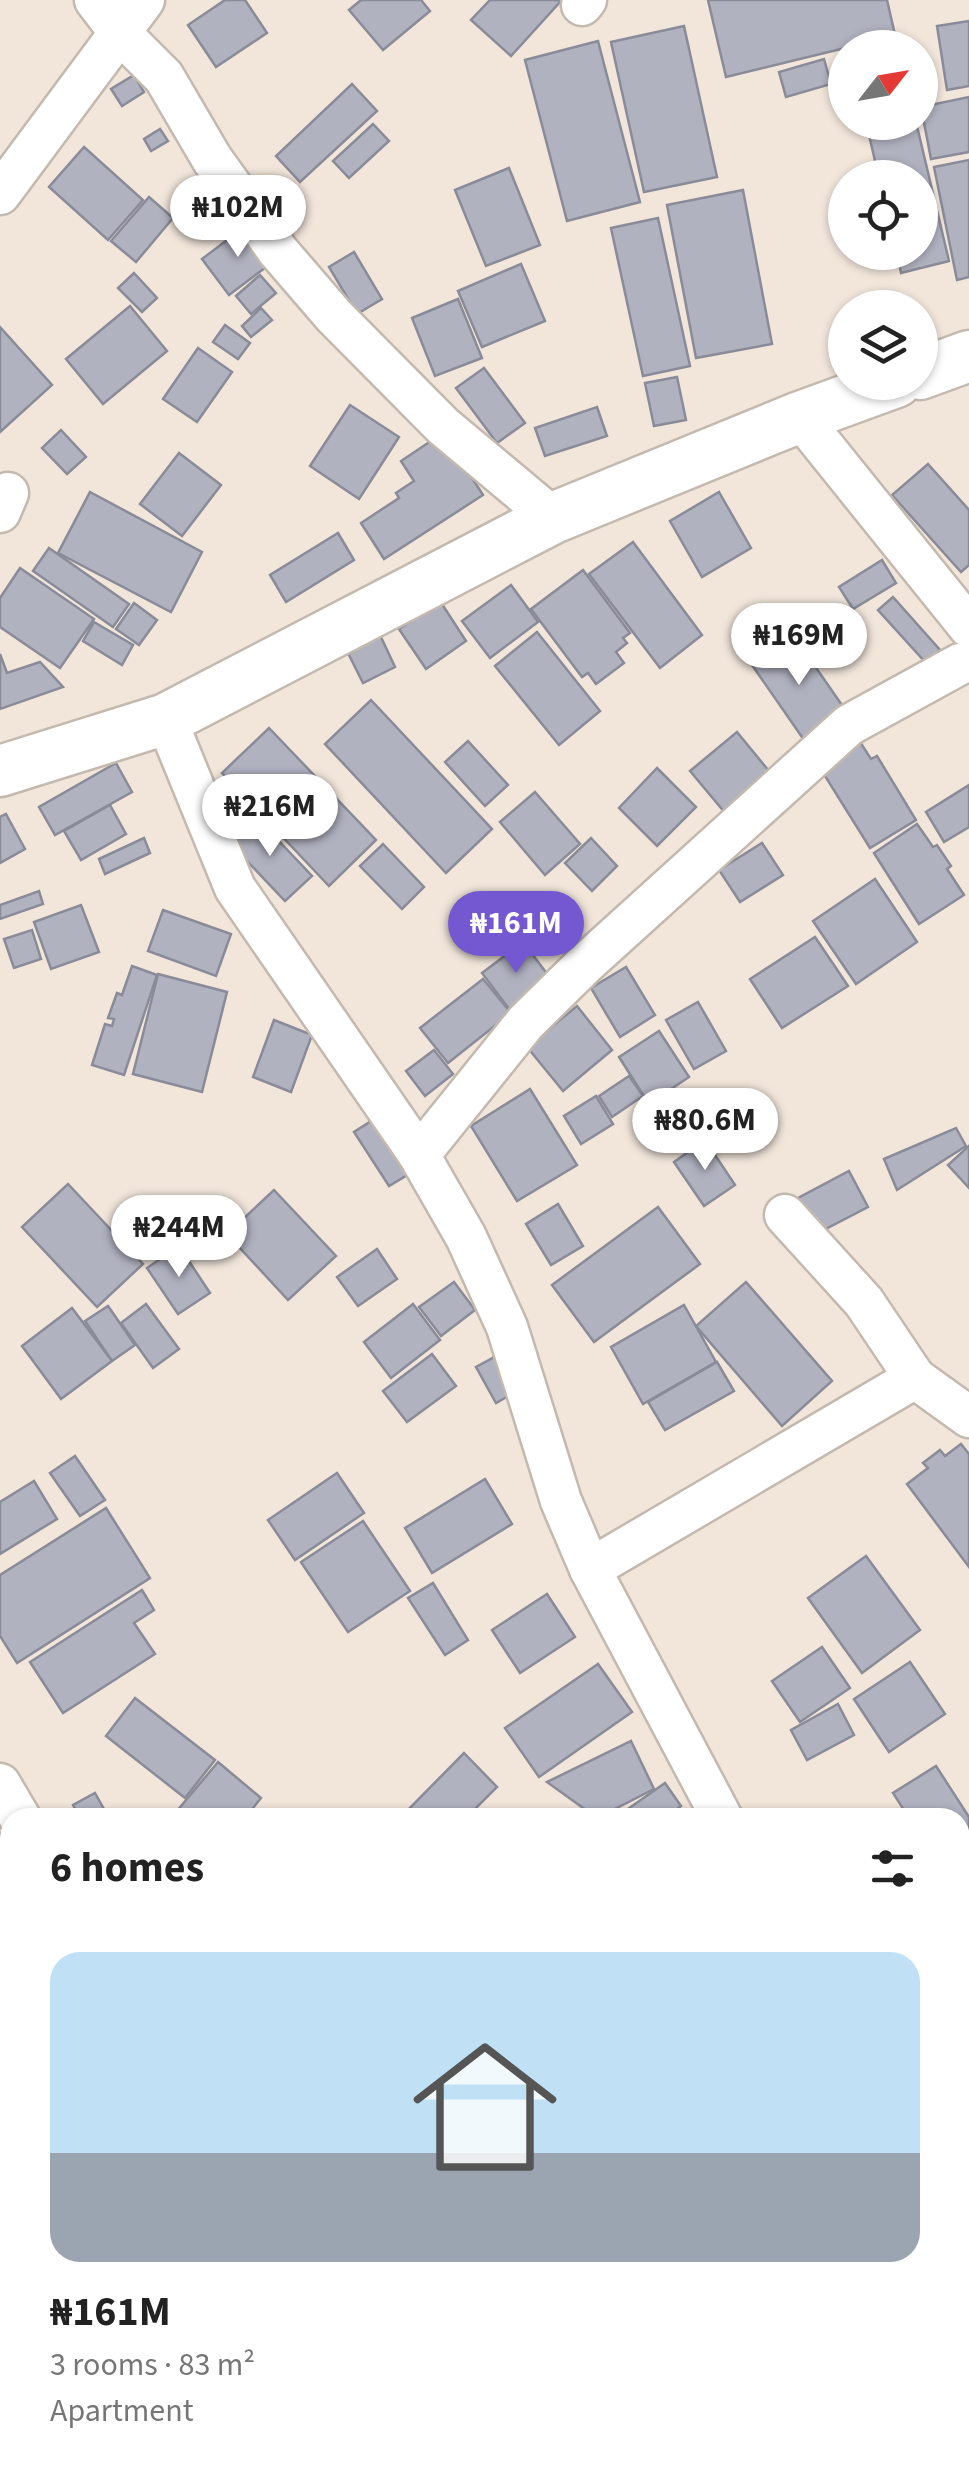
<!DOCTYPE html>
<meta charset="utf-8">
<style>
body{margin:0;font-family:"Source Sans 3",sans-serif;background:#f2f2f2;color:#222;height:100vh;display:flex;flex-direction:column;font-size:38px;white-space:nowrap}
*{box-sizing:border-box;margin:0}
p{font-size:32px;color:#767676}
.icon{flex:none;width:55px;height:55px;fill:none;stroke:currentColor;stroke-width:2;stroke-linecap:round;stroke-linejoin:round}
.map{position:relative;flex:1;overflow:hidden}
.details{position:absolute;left:0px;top:1808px;width:970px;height:672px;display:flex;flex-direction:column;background:#fff;border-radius:30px 30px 0 0;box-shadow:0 2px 8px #0004}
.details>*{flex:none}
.needle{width:65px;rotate:59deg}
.controls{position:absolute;left:828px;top:30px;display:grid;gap:20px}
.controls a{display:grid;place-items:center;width:110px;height:110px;border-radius:50%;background:#fff;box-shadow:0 2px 8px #0004;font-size:50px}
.price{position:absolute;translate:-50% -85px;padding:0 22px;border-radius:35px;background:#fff;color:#222;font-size:32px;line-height:65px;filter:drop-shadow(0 2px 5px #0008)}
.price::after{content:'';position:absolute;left:50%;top:60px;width:30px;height:22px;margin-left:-15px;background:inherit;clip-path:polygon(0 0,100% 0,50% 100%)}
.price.selected{background:#7358d2;color:#fff}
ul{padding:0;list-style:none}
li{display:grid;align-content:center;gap:20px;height:530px;padding:0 50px}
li+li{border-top:2px solid #e0e0e0}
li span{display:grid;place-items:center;height:310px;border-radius:30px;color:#555}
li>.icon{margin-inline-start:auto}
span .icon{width:180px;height:180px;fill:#fffc;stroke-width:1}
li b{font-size:42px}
h2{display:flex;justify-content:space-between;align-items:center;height:120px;padding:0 50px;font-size:42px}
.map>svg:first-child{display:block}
.building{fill:#b1b2c0;stroke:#8a8b98;stroke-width:2.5}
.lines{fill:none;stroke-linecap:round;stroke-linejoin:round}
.minor-casing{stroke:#c4b9ae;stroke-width:45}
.major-casing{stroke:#c4b9ae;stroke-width:55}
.minor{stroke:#fff;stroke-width:40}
.major{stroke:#fff;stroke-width:50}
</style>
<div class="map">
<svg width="969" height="2479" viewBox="0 0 969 2479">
<rect width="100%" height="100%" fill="#f2e6db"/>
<!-- building -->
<g class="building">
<polygon points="225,0 245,0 267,33 216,67 188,25"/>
<polygon points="361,0 421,0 430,11 383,50 349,10"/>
<polygon points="490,0 558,0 560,2 511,56 471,20"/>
<polygon points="708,0 887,0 898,48 845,48 726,77"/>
<polygon points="969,21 969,86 947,90 937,26"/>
<polygon points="684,26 717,177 644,192 611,42"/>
<polygon points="598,41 640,202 567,221 525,60"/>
<polygon points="824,59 831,84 786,97 779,72"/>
<polygon points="134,75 144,92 122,106 111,89"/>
<polygon points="352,84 377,111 300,182 276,156"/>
<polygon points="969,97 969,152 931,159 921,107"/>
<polygon points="866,122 916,122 949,261 901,273 897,252 920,252 920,178 879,178"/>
<polygon points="373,124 389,141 349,178 333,161"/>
<polygon points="160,129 168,141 151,151 144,139"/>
<polygon points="84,147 143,200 108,240 49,187"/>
<polygon points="969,160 969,277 957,280 934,167"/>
<polygon points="509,168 540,245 486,266 455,190"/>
<polygon points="743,190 772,344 696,358 667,205"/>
<polygon points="149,197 173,218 136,262 111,241"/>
<polygon points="658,218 690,366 643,376 611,228"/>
<polygon points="247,225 274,261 229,295 202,259"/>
<polygon points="354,252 382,299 357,314 329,267"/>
<polygon points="521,264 545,321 482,347 458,291"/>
<polygon points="134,273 157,298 142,312 118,288"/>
<polygon points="260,275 276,293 251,314 236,296"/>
<polygon points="458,299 482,358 435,376 412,318"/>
<polygon points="130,306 167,351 103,404 66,359"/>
<polygon points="261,308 272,320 251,337 242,326"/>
<polygon points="225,325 250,343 238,359 213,342"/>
<polygon points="0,327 52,385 0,432"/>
<polygon points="198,348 232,372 197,422 163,399"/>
<polygon points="484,368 525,423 497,443 456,388"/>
<polygon points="677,377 686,420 654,426 645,383"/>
<polygon points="350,405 399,437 359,499 310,466"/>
<polygon points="597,407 607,436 545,456 535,428"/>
<polygon points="61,430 86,457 67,474 42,448"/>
<polygon points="443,433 483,495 384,559 361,523 399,498 396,493 414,481 401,461"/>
<polygon points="179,453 221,485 182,536 140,504"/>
<polygon points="928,464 969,510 969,565 961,572 892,495"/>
<polygon points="90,492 202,552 171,612 58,553"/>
<polygon points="719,492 751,548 702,577 670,521"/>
<polygon points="338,533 354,560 286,602 270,575"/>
<polygon points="633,542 702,635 660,668 589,574"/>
<polygon points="49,548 129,604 113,627 33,571"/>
<polygon points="882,560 896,583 853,609 839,587"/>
<polygon points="20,568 94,619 60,668 0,627 0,598"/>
<polygon points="583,570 630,633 623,638 627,643 616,652 624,663 596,684 588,673 582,677 531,609"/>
<polygon points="511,585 538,622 490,658 462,621"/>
<polygon points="893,597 940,650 926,663 878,610"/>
<polygon points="440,601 466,641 426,669 399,629"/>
<polygon points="134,603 157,620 139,645 116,629"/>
<polygon points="94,622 133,645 122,665 83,641"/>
<polygon points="537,632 600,711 559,745 495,666"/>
<polygon points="380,635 395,667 363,683 347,651"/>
<polygon points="794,636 846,711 804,740 752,665"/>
<polygon points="0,654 7,673 40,662 63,687 0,709"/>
<polygon points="371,700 492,829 446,873 325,744"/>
<polygon points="269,728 376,840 329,886 222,773"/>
<polygon points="737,732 773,776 726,814 690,771"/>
<polygon points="468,741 508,785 485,806 445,762"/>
<polygon points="860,742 871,759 877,756 916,820 870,848 820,768"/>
<polygon points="116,763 132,792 55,835 39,807"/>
<polygon points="657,768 696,807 657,846 619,808"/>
<polygon points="969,785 969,827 944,842 926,812"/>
<polygon points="535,792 580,844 545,875 500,822"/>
<polygon points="110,805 126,834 81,860 64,831"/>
<polygon points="6,814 25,849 0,863 0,817"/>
<polygon points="256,817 312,876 285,901 229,842"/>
<polygon points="917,824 933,847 937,845 951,866 947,869 964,895 919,924 874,853"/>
<polygon points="144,838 150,853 105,874 99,859"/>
<polygon points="591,838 617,866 592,891 565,863"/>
<polygon points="762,843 783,875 740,902 719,870"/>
<polygon points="383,844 424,887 402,909 360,866"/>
<polygon points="875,879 917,942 856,984 813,921"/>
<polygon points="39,891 43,904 0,919 0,905"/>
<polygon points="81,905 99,952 51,969 34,922"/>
<polygon points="163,910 231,934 216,976 148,951"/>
<polygon points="32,930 41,959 14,968 4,939"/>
<polygon points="815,937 848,986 782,1028 750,979"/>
<polygon points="523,942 551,979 510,1010 482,973"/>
<polygon points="132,966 157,975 124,1075 92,1065 105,1024 112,1026 114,1019 108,1018 117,993 122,995"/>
<polygon points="626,967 655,1015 620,1037 591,988"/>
<polygon points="158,974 227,992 202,1092 133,1074"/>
<polygon points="483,979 511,1013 448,1063 420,1028"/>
<polygon points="698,1002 726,1051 694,1069 666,1020"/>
<polygon points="577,1006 612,1050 563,1091 527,1047"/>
<polygon points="274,1020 312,1035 291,1092 253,1077"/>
<polygon points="659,1031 689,1077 649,1104 619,1057"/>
<polygon points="434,1050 453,1074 425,1096 406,1071"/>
<polygon points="629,1076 643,1096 612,1117 599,1096"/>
<polygon points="530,1089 577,1165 517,1201 471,1126"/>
<polygon points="596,1096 613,1124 581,1144 564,1116"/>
<polygon points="384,1113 419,1168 389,1186 354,1132"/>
<polygon points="956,1128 966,1146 897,1190 884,1159"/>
<polygon points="705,1140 735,1185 704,1206 674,1162"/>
<polygon points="969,1146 969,1188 948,1165"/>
<polygon points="849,1171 868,1207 814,1235 796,1199"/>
<polygon points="68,1184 143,1264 97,1307 22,1227"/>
<polygon points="274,1190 336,1256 288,1300 227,1234"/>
<polygon points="558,1204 583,1246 551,1265 526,1224"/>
<polygon points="658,1207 700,1264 594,1342 552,1285"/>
<polygon points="179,1246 210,1293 178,1314 147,1268"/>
<polygon points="377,1249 397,1279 358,1306 337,1277"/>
<polygon points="454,1282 475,1310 441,1336 419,1307"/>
<polygon points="746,1282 832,1381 782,1426 696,1326"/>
<polygon points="146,1304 179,1349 153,1368 121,1323"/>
<polygon points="413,1304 440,1340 391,1378 364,1342"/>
<polygon points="684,1305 716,1362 643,1404 611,1347"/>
<polygon points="108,1306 135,1345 112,1361 85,1321"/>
<polygon points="72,1308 112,1361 61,1399 22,1346"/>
<polygon points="432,1354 456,1386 407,1422 383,1391"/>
<polygon points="500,1354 519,1390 496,1403 476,1367"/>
<polygon points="717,1362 734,1391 665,1430 648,1402"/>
<polygon points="961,1444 969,1454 969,1567 907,1484 928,1468 923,1463 940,1450 945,1456"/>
<polygon points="75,1456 105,1500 80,1516 50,1473"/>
<polygon points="337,1473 364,1513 295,1560 268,1520"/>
<polygon points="485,1479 512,1524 432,1573 405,1528"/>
<polygon points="34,1481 57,1519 0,1554 0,1502"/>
<polygon points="106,1508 150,1578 17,1663 0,1636 0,1575"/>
<polygon points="363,1521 410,1591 348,1632 301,1562"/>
<polygon points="866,1556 920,1630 862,1673 808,1598"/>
<polygon points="433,1583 468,1640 445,1655 408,1598"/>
<polygon points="142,1590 154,1610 134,1623 155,1654 63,1713 30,1662"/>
<polygon points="547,1594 575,1637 520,1673 492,1630"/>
<polygon points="822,1647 850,1688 800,1722 772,1681"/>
<polygon points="910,1662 945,1714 889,1752 854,1699"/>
<polygon points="598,1664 632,1712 539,1777 505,1728"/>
<polygon points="135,1698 215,1760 185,1798 106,1736"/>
<polygon points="838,1704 854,1735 807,1760 791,1730"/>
<polygon points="631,1741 654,1789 597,1818 547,1782"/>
<polygon points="464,1753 497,1787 466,1818 400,1818"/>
<polygon points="218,1762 261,1798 245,1818 171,1818"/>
<polygon points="936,1766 969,1817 969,1846 960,1852 960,1818 909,1818 893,1793"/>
<polygon points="665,1783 681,1806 665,1818 615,1818"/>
<polygon points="95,1793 109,1818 80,1818 73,1805"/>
<polygon points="0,1833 10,1849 10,1882 2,1886"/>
<polygon points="10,1899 10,1938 0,1922 0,1905"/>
<polygon points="10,1957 10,2003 0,2009 0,1963"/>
<polygon points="0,2198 10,2208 10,2284 0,2275"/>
<polygon points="0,2278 10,2287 10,2318 0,2309"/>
<polygon points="969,2424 969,2475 964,2479 903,2479 914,2470 960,2470 960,2431"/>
<polygon points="405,2470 450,2470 444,2479 400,2479"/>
<polygon points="452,2470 491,2470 485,2479 446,2479"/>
<polygon points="729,2470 815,2470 805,2479 720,2479"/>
</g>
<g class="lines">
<defs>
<g id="minor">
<polyline points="95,0 121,34 164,77 212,159 278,251 334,316 443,426 553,518"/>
<polyline points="582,5 586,0"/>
<polyline points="0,194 144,0"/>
<polyline points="800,417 969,627"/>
<polyline points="0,512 8,493"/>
<polyline points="166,719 235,888 419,1155 466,1237 507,1327 561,1501 590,1569 722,1818"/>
<polyline points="419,1155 526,1022 584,965 849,725 960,664 969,662"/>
<polyline points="785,1215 864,1302 915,1378"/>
<polyline points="590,1569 915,1378 969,1417"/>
<polyline points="0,1784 20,1818"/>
<polyline points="960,2160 969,2174"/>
<polyline points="594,2470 599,2479"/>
<polyline points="24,2479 30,2470"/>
</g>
<g id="major">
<polyline points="920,374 969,356"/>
<polyline points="0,771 166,719 553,518 800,417 896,382"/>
</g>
</defs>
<!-- minor casing -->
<use href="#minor" class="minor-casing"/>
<!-- major casing -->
<use href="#major" class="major-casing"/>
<!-- minor -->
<use href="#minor" class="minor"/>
<!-- major -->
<use href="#major" class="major"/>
</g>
</svg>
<div class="controls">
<a><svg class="needle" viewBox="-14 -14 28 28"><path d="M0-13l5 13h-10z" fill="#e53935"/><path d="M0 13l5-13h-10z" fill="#767676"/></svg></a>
<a><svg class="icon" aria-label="locate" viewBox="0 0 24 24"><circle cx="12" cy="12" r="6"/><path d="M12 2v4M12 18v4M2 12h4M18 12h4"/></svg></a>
<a><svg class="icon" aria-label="layers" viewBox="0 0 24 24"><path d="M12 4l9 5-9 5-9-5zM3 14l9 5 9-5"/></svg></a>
</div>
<b class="price" style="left:238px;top:260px">₦102M</b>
<b class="price" style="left:799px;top:688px">₦169M</b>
<b class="price" style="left:270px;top:859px">₦216M</b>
<b class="price selected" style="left:516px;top:976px">₦161M</b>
<b class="price" style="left:705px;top:1173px">₦80.6M</b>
<b class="price" style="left:179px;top:1280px">₦244M</b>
<section class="details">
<h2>6 homes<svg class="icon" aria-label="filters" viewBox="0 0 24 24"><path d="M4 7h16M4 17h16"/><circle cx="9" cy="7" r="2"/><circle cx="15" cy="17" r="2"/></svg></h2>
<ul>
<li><span style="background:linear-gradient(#bfe0f5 65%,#9aa5b1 0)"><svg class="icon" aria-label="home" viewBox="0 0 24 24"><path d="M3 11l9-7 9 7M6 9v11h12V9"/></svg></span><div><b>₦161M</b><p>3 rooms · 83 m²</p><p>Apartment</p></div></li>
</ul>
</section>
</div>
